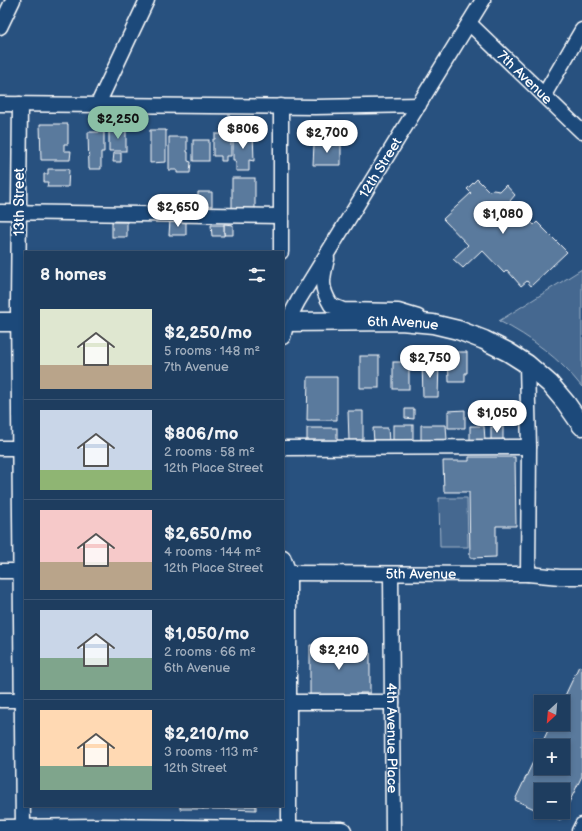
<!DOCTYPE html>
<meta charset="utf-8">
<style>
body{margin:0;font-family:"Balsamiq Sans",sans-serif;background:#2b4868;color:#f1f3f6;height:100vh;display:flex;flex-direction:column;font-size:15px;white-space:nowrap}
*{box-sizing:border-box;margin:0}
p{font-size:13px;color:#a1aebd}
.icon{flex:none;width:22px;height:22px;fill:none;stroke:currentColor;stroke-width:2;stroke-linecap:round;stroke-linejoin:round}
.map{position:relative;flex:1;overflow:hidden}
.details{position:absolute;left:24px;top:251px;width:260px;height:556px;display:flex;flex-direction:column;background:#1e3d5f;border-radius:0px;box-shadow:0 2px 6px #0003,0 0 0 1px #3c5674}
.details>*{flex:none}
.needle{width:26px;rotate:206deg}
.controls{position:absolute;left:534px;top:695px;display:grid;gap:8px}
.controls a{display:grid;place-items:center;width:36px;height:36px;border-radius:0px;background:#1e3d5f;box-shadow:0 2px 6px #0003,0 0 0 1px #3c5674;font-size:20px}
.price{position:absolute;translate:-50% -34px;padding:0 9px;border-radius:14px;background:#fff;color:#222;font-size:13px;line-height:26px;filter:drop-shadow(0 1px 2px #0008)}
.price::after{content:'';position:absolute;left:50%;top:24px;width:12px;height:9px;margin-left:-6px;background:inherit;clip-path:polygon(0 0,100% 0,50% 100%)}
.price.current{background:#8abfa5;color:#111}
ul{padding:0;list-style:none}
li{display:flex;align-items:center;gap:12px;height:100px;padding:0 16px}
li+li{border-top:1px solid #3c5674}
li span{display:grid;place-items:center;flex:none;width:112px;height:80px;border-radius:0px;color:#555}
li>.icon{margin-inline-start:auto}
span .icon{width:48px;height:48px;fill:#fffc;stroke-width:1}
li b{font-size:17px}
h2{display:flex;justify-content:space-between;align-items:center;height:48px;padding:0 16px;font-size:17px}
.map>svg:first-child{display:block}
.green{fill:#446890;stroke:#a2b4c8}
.building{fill:#5a7a9d;stroke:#fff;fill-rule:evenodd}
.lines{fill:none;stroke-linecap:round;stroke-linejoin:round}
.minor-casing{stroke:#fff;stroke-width:17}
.major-casing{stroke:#fff;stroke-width:21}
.minor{stroke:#1f4a7a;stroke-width:14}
.major{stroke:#1f4a7a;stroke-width:18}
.labels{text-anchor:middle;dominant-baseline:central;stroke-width:4;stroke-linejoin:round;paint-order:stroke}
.street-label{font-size:14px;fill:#fff;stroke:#1f4a7a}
</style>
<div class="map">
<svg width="582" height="831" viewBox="0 0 582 831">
<rect width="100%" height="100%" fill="#28517f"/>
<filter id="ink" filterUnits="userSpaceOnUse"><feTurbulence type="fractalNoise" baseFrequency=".025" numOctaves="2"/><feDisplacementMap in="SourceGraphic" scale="8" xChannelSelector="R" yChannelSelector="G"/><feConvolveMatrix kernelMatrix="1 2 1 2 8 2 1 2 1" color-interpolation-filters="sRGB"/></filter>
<g filter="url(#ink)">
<!-- green -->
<g class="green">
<path d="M582 269V387C560 359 531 337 499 321Z"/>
<polygon points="439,498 467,498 468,547 440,547"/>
</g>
<!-- building -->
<g class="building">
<polygon points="40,124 68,124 68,144 64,144 64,151 71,151 70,160 41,160"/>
<rect x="109" y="129" width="17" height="22"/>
<polygon points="150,130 166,130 166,162 150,163"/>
<polygon points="88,132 104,132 104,152 101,152 101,169 89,169"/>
<polygon points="234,132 253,132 254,161 249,160 249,171 236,171 236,164 235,160 233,160 233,137 234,137"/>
<polygon points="215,134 229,134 229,140 231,140 231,156 226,156 226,161 221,161 221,156 213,156 213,139 215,139"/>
<polygon points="169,137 187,137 187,152 188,152 188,161 191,162 190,173 177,173 177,170 169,170"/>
<rect x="193" y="140" width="16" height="21"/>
<polygon points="327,142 336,142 336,145 341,145 341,165 313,165 314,144 327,145"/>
<polygon points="114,153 121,153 121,162 113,162"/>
<polygon points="48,169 69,169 68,187 47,187 48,182 44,182 44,174 48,174"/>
<rect x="232" y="178" width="23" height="31"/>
<polygon points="477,179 489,191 493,190 500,191 506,185 515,195 510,201 534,225 537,222 567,252 531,286 527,281 521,286 507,270 504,273 482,250 463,268 453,259 468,245 443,219 471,193 467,189"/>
<polygon points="198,192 212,192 212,206 198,205"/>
<polygon points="170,220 186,220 186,235 169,235"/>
<rect x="112" y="222" width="15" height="15"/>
<polygon points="224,224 233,225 233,235 224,235"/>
<polygon points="211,225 224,225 224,236 212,236"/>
<polygon points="448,352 467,352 467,373 465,373 465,382 449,382"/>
<rect x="360" y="356" width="19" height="32"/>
<rect x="393" y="362" width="16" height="27"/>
<polygon points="422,362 439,362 438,397 423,397"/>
<polygon points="308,377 337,377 337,420 307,420"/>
<polygon points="405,409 414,409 414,419 405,418"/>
<polygon points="465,410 465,428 448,428 448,411"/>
<polygon points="348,411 363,411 363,441 349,441"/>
<rect x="393" y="425" width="20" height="15"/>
<polygon points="421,425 446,425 447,440 421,440"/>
<polygon points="470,426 484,426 485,440 470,440"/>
<rect x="491" y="427" width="12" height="13"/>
<rect x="307" y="428" width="30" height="14"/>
<polygon points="373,428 388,428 389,442 374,442"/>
<polygon points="469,457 515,457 516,526 496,526 496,557 470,558 469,492 444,492 443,461 469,461"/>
<polygon points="310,645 359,645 359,653 370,653 370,693 360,693 360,697 310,697"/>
<path d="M579 666 582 668V776L560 821 515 800 551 724H563L562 702ZM541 746H563V768H541ZM541 790H563V812H541Z"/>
<rect x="180" y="806" width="23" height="3"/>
<rect x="203" y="806" width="23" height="3"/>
<polygon points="226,806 256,806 256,810 226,809"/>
</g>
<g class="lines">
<defs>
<g id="minor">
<path id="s1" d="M469 23 582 132"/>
<polyline points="0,27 13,0"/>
<polyline points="544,95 582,30"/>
<polyline points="0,104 315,107 419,105"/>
<polyline points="20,104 18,305 23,828"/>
<polyline points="97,106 147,0"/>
<polyline points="281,106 281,252"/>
<polyline points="0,212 280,216"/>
<path d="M327 259C322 280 320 287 331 305L343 310 398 311 418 317"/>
<path id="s2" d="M283 337 287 322 298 301 483 0"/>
<polyline points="527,364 529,447 528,574"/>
<polyline points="0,448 25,448"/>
<polyline points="283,448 529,447"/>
<polyline points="283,557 289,573 289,831"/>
<polyline points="0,571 25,571"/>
<path id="s3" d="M283 573 528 574 560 577H582"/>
<path id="s4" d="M391 574 393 831"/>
<polyline points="0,700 25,700"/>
<polyline points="283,702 392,702"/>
<polyline points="579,831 582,825"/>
</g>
<g id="major">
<polyline points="0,322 25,322"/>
<path id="s5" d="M283 322 401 321 433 324 458 330 484 340 508 352 527 364 550 384 566 403 582 426"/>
<polyline points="0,829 100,828 342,831"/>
</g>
</defs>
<!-- minor casing -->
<use href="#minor" class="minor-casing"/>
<!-- major casing -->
<use href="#major" class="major-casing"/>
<!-- minor -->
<use href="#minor" class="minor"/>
<!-- major -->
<use href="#major" class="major"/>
</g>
</g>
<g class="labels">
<!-- street labels -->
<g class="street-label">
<text stroke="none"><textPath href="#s1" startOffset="78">7th Avenue</textPath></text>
<text stroke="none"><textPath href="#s2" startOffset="196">12th Street</textPath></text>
<text transform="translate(19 202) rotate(-90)">13th Street</text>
<text stroke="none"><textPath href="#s5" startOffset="120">6th Avenue</textPath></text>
<text stroke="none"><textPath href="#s3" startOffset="138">5th Avenue</textPath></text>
<text stroke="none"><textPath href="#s4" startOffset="164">4th Avenue Place</textPath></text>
</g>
</g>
</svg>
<div class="controls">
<a><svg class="needle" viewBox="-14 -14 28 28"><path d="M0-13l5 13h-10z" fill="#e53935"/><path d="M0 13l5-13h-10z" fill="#a1aebd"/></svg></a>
<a>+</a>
<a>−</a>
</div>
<b class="price current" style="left:118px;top:140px">$2,250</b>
<b class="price" style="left:243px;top:150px">$806</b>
<b class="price" style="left:327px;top:154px">$2,700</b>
<b class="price" style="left:178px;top:228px">$2,650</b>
<b class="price" style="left:503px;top:235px">$1,080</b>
<b class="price" style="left:430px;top:379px">$2,750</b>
<b class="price" style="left:497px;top:434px">$1,050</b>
<b class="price" style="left:339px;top:671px">$2,210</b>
<section class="details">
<h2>8 homes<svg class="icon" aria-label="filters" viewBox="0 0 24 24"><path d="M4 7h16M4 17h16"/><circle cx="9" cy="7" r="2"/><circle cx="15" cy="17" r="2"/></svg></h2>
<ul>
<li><span style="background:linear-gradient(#dfe7d0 70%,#b9a48a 0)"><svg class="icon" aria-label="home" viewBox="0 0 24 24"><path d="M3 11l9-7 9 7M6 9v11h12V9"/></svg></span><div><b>$2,250/mo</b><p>5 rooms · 148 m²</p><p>7th Avenue</p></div></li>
<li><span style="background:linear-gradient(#c9d6e8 75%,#8fb573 0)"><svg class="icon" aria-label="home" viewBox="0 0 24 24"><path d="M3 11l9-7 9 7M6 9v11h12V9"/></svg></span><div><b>$806/mo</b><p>2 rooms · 58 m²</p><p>12th Place Street</p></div></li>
<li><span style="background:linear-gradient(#f6c9c9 65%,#b9a48a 0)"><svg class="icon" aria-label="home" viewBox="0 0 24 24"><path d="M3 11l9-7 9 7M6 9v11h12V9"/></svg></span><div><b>$2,650/mo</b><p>4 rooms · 144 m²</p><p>12th Place Street</p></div></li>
<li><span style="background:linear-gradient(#c9d6e8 60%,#7fa58c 0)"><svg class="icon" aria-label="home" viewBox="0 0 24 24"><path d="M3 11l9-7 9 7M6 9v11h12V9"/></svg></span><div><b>$1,050/mo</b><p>2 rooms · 66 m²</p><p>6th Avenue</p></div></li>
<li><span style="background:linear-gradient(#ffd9b3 70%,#7fa58c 0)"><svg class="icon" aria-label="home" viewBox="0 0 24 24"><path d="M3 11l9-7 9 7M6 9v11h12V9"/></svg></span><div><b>$2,210/mo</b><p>3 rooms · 113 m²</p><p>12th Street</p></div></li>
</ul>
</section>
</div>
